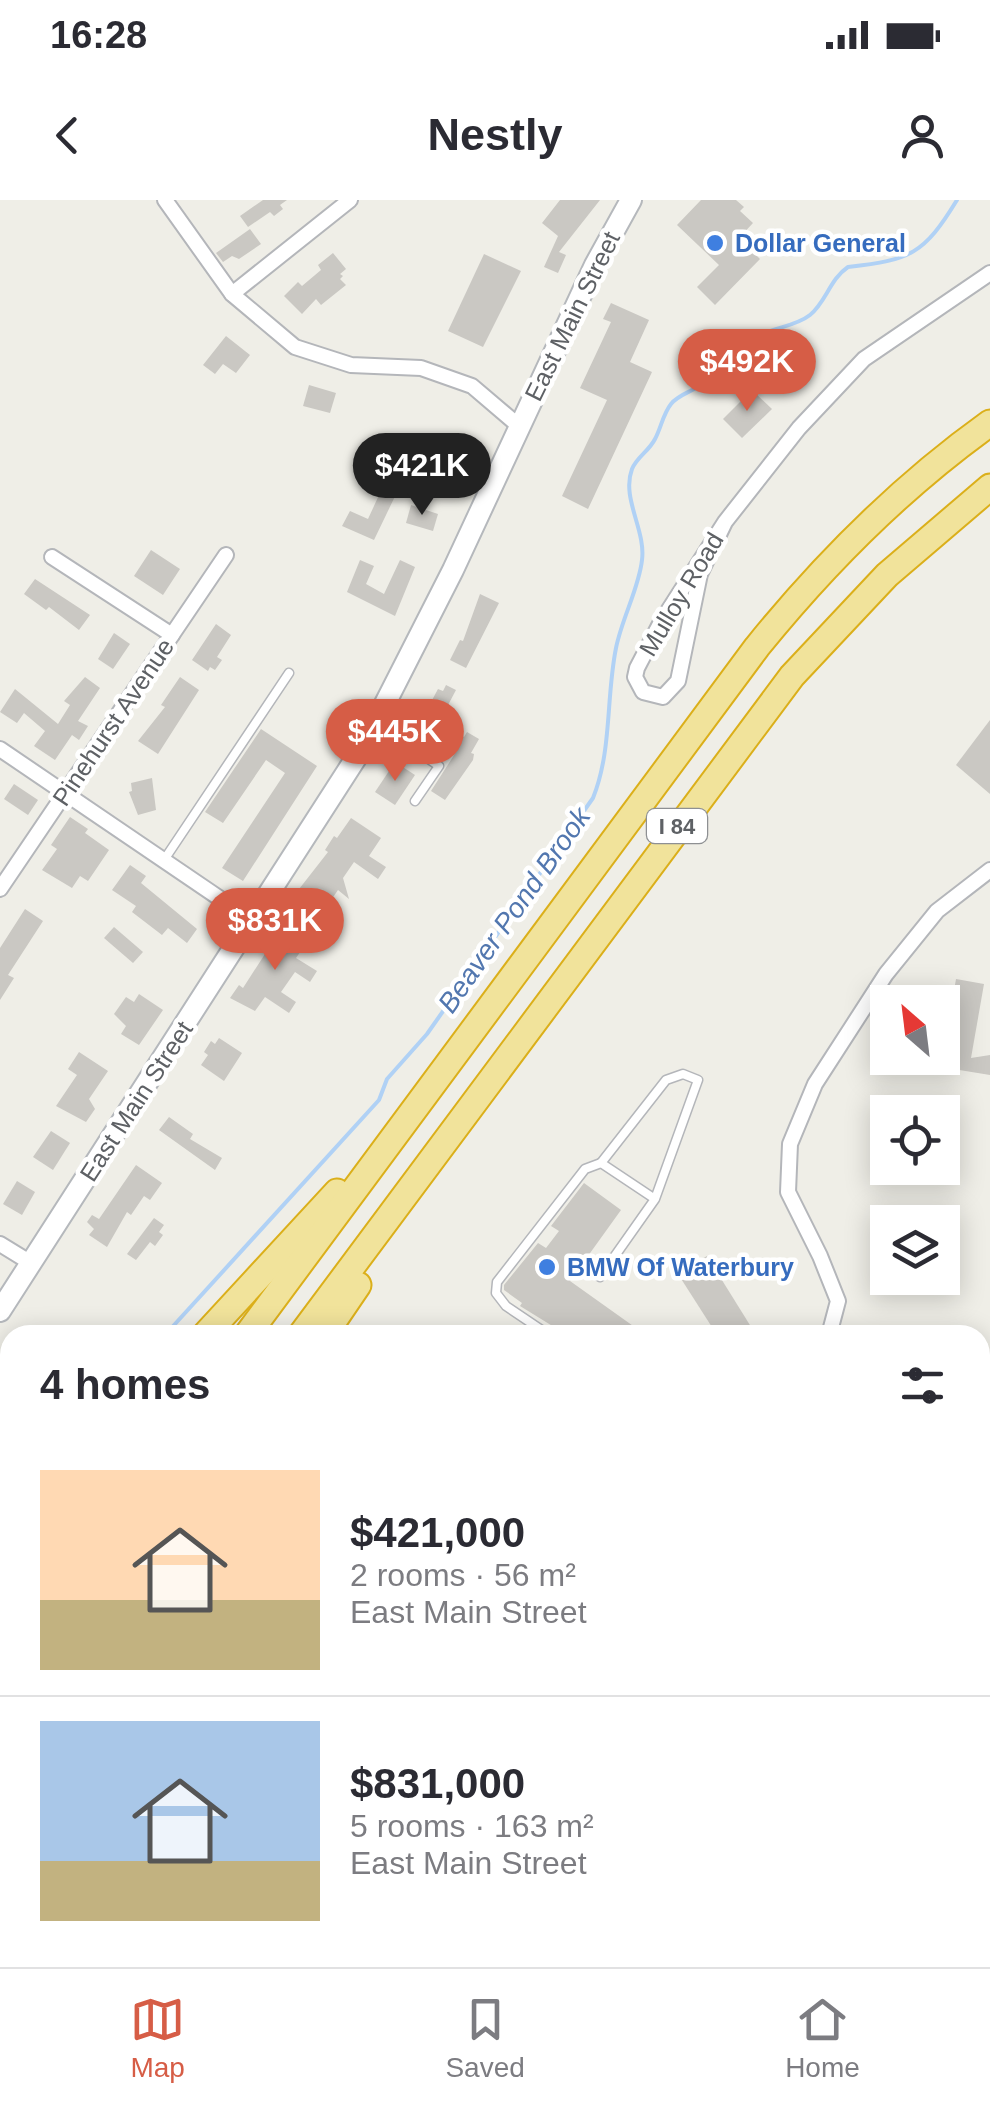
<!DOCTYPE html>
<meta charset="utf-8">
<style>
body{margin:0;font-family:Arial,sans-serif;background:#f2f2f3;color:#2b2b33;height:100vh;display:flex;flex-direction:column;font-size:38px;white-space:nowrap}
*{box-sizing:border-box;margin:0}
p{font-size:32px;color:#7c7c81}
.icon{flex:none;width:55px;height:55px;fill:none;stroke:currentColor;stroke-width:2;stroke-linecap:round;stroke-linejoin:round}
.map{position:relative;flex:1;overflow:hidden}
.details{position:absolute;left:0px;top:1125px;width:990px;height:642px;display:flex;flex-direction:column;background:#fff;border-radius:30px 30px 0 0;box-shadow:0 5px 25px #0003}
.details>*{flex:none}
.needle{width:65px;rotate:332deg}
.tools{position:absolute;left:870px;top:785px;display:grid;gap:20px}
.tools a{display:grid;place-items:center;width:90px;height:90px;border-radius:0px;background:#fff;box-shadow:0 5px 25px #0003;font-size:50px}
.price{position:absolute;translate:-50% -85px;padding:0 22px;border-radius:35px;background:#d65d46;color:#fff;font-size:32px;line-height:65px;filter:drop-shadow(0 2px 5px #0008)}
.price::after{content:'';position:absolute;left:50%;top:60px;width:30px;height:22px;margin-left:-15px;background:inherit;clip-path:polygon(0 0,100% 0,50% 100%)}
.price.active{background:#222;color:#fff}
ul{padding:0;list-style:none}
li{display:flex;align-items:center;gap:30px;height:250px;padding:0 40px}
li+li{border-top:2px solid #e1e1e2}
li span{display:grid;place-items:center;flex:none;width:280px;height:200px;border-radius:0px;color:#555}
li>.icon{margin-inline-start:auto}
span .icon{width:120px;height:120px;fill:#fffc;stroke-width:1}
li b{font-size:42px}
h2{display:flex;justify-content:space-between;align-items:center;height:120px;padding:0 40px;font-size:42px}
.status{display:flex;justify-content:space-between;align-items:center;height:70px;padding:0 50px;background:#fff;direction:ltr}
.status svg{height:28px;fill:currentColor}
header{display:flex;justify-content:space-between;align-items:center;height:130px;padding:0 40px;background:#fff;font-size:45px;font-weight:800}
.menu{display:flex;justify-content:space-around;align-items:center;height:140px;border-top:2px solid #e1e1e2;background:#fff;font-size:28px;color:#7c7c81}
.menu a{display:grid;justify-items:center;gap:5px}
.menu .active{color:#d65d46}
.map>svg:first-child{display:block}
.commercial{fill:#faf6e0}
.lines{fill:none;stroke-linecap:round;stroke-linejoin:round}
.stream{stroke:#b0d1f5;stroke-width:4}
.building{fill:#cac8c3}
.service-casing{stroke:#b4b6ba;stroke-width:11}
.minor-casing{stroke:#b4b6ba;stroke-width:18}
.secondary-casing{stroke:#b5b8bc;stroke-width:24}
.motorway-casing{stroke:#dbaf1a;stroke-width:29}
.path{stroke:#a0c3ad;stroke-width:2.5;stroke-dasharray:10 5;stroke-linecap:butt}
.service{stroke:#fff;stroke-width:8}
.minor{stroke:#fff;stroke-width:14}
.secondary{stroke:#fff;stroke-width:20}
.motorway{stroke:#f1e39b;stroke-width:25}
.shop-dot{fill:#3f7fe0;stroke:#fff;stroke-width:4}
.labels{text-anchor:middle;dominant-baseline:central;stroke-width:9;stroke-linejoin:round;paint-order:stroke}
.shield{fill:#fff;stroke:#8e9093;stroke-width:2.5}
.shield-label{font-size:22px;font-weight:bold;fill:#5e6165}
.shop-label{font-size:25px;font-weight:bold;fill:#366cbe;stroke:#fff;text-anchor:start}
.street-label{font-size:25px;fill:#5e6165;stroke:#fff}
.water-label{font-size:28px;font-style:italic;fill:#5277af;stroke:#fff}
</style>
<div class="status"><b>16:28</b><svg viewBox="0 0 49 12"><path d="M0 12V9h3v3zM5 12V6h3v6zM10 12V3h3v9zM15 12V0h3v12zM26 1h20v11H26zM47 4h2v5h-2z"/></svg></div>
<header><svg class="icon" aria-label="back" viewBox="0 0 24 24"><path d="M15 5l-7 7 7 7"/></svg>Nestly<svg class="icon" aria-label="person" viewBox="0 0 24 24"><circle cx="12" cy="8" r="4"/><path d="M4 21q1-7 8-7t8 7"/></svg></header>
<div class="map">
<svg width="990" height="1767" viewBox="0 0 990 1767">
<rect width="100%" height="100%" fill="#efeee7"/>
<!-- commercial -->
<polygon class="commercial" points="239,1758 512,1758 512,1767 233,1767"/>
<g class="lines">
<!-- stream -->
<g class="stream">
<path d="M165 1135 379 900 387 879 427 834 593 598C612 551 606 497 616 448 622 418 639 388 642 360 646 330 621 298 632 269 637 257 649 251 655 239 661 228 663 214 671 204 679 194 692 192 702 184 723 168 737 147 761 135 776 127 796 126 810 115 826 102 830 79 848 67 911 60 924 54 957 0"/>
<polyline points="0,1312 10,1304"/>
</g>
</g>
<!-- building -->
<g class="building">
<polygon points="263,0 287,0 280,5 283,9 274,16 270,12 248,27 240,16"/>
<polygon points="560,0 600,0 559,52 566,55 558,73 544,67 558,36 542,23"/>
<polygon points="701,0 736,0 744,7 740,11 753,23 739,38 760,59 715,105 697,87 719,65 677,25"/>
<polygon points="250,29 261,44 239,59 232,56 223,62 216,53"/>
<polygon points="333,53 346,69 340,74 343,76 340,79 346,85 321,105 316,99 302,114 284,96 298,82 302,86 321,70 318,65"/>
<polygon points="484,54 521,71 483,147 448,131"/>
<polygon points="611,103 649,120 630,162 652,172 588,309 562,296 607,200 580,188 611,122 603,119"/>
<polygon points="226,136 250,155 236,173 223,164 215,174 203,165"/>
<polygon points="309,185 336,193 330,213 303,206"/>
<polygon points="752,190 772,209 742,238 723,219"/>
<polygon points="385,282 399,288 374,340 342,326 350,311 368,319"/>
<polygon points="411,305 438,314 433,331 406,323"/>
<polygon points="151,350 180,369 163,395 134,376"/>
<polygon points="360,360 374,366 366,384 384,394 400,360 415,367 395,416 347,392"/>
<polygon points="35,379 90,415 79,430 49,407 46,410 24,394"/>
<polygon points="480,394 499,403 466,468 450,460 460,440 463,441"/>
<polygon points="216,424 231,435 217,457 222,460 215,470 210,467 208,471 192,460"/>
<polygon points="114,433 130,444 113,469 98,459"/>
<polygon points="85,477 100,488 78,521 88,526 79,540 72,535 55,560 34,546 45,531 24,513 17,523 0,512 15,489 58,524 70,505 64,501"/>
<polygon points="180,477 199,490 158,554 138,541 165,507 161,505"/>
<polygon points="446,485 456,490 438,524 464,537 467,532 479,539 471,553 474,554 473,560 445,600 431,591 458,549 426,533 432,522 423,517 438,489 443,491"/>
<polygon points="990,520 990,594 956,565"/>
<polygon points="261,529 317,566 243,681 222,668 285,573 266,560 223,623 205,612"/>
<polygon points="395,562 415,575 395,605 375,592"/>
<polygon points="152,578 156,610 138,615 129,592 132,591 131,583"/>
<polygon points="14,584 38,600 28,615 4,599"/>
<polygon points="70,617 88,629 85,633 109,650 88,681 80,676 72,688 42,670 57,649 51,645"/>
<polygon points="351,618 381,638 369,656 386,667 378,679 354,662 343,678 349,699 338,690 323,712 296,693 328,652 325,650 334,636 337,638"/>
<polygon points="130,665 146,676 141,683 197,729 187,743 168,728 162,735 132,712 136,706 112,690"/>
<polygon points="25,709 43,721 8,775 14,778 0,800 0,748"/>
<polygon points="283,726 307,742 296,758 317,771 310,782 295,772 281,792 296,802 289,813 265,797 255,811 230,798 239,785 243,788"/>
<polygon points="114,727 143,752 133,763 104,738"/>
<polygon points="956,779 984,784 971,858 990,855 990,875 941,867 942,824 948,825"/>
<polygon points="139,794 163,810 139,845 121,834 126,826 114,814 126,797 134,802"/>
<polygon points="219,838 242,853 224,881 201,865 208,855 204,852 211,841 215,844"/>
<polygon points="79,852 108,871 89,899 95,909 86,922 56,906 77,875 68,869"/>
<polygon points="169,917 193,934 190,939 222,958 215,970 159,930"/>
<polygon points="51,931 70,943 53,970 33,957"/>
<polygon points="136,965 162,983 150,1000 144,996 131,1015 127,1012 107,1047 89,1035 94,1029 87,1022 92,1015 99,1019"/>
<polygon points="17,981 35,992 22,1015 3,1004"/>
<polygon points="584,983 621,1010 570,1081 636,1128 631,1135 567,1135 520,1106 522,1103 504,1090 504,1085 538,1043 546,1048 559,1031 551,1026"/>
<polygon points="154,1018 164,1025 159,1032 163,1035 155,1046 150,1042 136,1060 127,1054"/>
<polygon points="707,1056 753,1130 744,1135 717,1135 678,1074"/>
</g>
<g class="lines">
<defs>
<g id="service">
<polyline points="376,523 439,566 415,601"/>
<polyline points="164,660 289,473"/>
<polyline points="600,1077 655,999 601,963 666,880 683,874 698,880 655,999"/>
<polyline points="549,1135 506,1106 496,1093 497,1082 585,969 601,963"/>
<polyline points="354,1758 425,1767"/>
<polyline points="278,1767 282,1758"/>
<polyline points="319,1767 322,1758"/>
</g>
<g id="minor">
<polyline points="165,0 232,94 295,147 351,165 421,168 472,186 519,226"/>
<polyline points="232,94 350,0"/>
<polyline points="725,322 700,374 678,481 663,497 643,492 635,477 637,468 661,422 725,322 799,228 864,159 990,73"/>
<polyline points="52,357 172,435"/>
<polyline points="0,549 253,721"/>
<polyline points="0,689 226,355"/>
<polyline points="0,1044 31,1063"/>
<polyline points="829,1135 838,1101 820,1056 788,992 790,944 815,884 886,774 937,711 990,670"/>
<polyline points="980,1305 990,1306"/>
</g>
<g id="secondary">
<polyline points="0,1111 363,547 453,370 595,65 631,0"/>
<polyline points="0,1582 10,1583"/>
<polyline points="0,1667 10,1654"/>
<polyline points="673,1758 686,1767"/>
</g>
<g id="motorway">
<polyline points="205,1135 337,992"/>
<path d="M247 1135 757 447C825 363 902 286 990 223"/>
<polyline points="301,1135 792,476 887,375 990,287"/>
<polyline points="324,1135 358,1085"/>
<polyline points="0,1366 10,1354"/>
<polyline points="0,1468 10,1455"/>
<polyline points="0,1541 10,1528"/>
</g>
</defs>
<!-- service casing -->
<use href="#service" class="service-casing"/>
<!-- minor casing -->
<use href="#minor" class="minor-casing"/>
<!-- secondary casing -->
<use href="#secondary" class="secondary-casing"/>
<!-- motorway casing -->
<use href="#motorway" class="motorway-casing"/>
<!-- path -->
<g class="path">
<polyline points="987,1599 990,1586"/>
<polyline points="990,1643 983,1668 990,1677"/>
<polyline points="979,1767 990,1758"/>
</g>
<!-- service -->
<use href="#service" class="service"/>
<!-- minor -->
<use href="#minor" class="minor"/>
<!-- secondary -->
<use href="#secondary" class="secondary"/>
<!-- motorway -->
<use href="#motorway" class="motorway"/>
</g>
<!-- markers -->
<g class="shop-dot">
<circle cx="715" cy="43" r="10"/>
<circle cx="547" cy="1067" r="10"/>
</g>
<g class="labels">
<!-- shield labels -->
<rect class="shield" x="647" y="609" width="60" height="34" rx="8"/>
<g class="shield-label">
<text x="677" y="626">I 84</text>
</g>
<!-- shop labels -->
<g class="shop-label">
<text x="735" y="43">Dollar General</text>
<text x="567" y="1067">BMW Of Waterbury</text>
</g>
<!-- street labels -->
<g class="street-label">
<text transform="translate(572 116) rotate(-64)">East Main Street</text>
<text transform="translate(681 394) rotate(-59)">Mulloy Road</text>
<text transform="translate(113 522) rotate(-56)">Pinehurst Avenue</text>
<text transform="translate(136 901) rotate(-57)">East Main Street</text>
</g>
<!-- water labels -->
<g class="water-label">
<text transform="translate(514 710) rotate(-55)">Beaver Pond Brook</text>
</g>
</g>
</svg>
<div class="tools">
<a><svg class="needle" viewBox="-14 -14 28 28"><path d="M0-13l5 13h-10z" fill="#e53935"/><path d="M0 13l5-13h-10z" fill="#7c7c81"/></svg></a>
<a><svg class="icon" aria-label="locate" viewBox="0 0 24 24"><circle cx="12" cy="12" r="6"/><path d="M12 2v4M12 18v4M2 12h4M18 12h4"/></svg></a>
<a><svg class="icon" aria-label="layers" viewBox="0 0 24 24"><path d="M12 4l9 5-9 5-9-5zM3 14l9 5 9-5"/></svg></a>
</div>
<b class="price" style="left:747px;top:214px">$492K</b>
<b class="price active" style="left:422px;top:318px">$421K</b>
<b class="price" style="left:395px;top:584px">$445K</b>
<b class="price" style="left:275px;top:773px">$831K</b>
<section class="details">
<h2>4 homes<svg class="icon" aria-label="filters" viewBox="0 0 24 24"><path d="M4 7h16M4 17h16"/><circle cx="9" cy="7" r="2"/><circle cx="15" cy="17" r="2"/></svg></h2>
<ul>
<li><span style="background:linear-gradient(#ffd9b3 65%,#c2b280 0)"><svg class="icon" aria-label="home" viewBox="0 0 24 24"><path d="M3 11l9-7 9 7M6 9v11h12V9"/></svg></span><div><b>$421,000</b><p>2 rooms · 56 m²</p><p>East Main Street</p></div></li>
<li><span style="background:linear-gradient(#a9c7e8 70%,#c2b280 0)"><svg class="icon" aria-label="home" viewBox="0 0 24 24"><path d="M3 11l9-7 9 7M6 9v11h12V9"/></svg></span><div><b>$831,000</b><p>5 rooms · 163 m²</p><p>East Main Street</p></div></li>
</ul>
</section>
</div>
<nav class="menu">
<a class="active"><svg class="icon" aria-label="map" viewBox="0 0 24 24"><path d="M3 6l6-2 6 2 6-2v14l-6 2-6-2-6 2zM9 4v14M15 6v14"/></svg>Map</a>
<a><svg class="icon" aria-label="saved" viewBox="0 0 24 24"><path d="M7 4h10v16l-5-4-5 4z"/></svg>Saved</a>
<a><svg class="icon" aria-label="home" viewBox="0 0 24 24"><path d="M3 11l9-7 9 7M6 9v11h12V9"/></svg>Home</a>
</nav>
